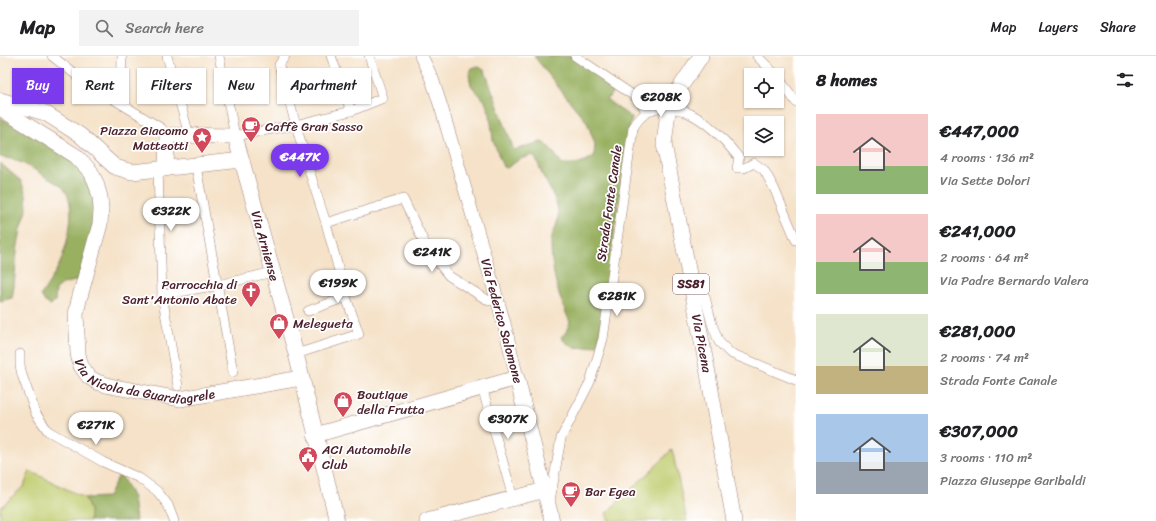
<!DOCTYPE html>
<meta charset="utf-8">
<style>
body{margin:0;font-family:Sriracha,sans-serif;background:#f2f2f2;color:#202124;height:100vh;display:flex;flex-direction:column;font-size:15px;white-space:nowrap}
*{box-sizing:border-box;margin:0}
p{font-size:13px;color:#757577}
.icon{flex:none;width:22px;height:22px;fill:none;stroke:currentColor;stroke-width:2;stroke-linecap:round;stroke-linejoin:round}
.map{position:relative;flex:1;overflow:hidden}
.drawer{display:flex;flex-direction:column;background:#fff;width:360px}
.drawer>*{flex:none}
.hud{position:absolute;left:12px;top:12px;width:380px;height:36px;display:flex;gap:8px}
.buttons{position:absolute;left:744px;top:12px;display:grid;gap:8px}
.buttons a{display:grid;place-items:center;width:40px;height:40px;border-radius:0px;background:#fff;box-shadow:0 1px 3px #0004;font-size:20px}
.price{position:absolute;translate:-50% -34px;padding:0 9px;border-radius:14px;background:#fff;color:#222;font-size:13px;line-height:26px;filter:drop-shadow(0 1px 2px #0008)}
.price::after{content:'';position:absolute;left:50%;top:24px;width:12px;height:9px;margin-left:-6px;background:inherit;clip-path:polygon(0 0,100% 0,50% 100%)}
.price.selected{background:#7c3aed;color:#fff}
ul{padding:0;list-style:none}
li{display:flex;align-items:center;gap:12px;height:100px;padding:0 20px}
li span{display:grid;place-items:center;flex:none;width:112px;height:80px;border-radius:0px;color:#555}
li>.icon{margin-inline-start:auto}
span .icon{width:48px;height:48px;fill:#fffc;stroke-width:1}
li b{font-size:17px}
h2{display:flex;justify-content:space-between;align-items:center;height:48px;padding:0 20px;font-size:17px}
.tag{padding:0 14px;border-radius:0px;background:#fff;box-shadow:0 1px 3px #0004;font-size:14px;line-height:36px}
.tag.selected{background:#7c3aed;color:#fff}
header{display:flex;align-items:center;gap:24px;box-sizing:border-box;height:56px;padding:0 20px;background:#fff;border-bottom:1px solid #e0e0e0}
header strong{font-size:19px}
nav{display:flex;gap:22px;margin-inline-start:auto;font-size:14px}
.search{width:280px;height:36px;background:#f2f2f2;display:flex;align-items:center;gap:10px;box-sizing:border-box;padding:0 14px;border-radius:0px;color:#757577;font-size:15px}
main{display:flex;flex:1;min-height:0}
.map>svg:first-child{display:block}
.green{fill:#c0cc6e;stroke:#85764c}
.forest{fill:#98b061;stroke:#716846}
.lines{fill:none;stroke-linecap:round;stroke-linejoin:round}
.street-casing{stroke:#a0807a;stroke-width:10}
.secondary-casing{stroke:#a0807a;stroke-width:14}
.primary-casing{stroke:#a0807a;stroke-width:16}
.street{stroke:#fff;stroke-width:9}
.secondary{stroke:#fff;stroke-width:13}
.primary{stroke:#fff;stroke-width:15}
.labels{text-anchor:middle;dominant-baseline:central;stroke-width:3.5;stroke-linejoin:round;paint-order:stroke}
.shield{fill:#fff;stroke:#80626b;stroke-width:1}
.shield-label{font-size:12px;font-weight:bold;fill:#4a1f2b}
.poi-label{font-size:13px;fill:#4a1f2b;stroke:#fff;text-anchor:start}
.street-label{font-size:13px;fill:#4a1f2b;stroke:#fff}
</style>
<header>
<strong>Map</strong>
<div class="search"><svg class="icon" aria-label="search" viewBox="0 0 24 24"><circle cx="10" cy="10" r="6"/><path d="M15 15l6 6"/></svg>Search here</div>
<nav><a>Map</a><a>Layers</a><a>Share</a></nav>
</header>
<main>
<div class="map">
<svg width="796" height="465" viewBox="0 0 796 465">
<rect width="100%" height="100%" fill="#fff"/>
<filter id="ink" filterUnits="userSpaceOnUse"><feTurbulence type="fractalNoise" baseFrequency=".025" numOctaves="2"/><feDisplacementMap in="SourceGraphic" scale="8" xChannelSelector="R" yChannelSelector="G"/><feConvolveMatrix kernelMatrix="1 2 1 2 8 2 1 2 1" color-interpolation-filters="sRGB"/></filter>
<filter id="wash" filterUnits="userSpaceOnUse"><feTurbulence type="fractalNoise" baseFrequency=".012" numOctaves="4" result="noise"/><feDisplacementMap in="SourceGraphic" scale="16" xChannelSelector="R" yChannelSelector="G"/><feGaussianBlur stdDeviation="0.9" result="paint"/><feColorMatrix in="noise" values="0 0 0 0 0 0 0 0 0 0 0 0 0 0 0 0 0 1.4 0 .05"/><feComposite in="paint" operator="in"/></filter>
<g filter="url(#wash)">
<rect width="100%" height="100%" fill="#f5e2c8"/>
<!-- green -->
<g class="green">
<polygon points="672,393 687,465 609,465 606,457 660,406"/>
<polygon points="30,415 85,442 90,454 90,465 0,465 0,452 24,430"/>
</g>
<!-- forest -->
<g class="forest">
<path d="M534 0H571L616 31 607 44 632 62 630 69 598 289C585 292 570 295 561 281L566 276 570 266C558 240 551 214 551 186 551 179 557 171 558 163 560 147 549 132 542 118 539 111 538 105 533 99L520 103 507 112 503 111 493 84 490 58 485 45 478 38 471 29 469 19 472 12 478 10 485 15 514 94 541 86C550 88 556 102 563 108 575 109 584 107 594 100L595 88 587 66 563 37Z"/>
<path d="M0 61C43 90 101 102 94 168 93 174 90 180 89 186 85 199 82 212 78 224L63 228 56 233 55 245 51 249 45 246 41 239C48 228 55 218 60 207 67 189 78 151 64 133 60 128 50 124 44 120 30 110 17 103 0 101Z"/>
<polygon points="0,107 21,125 26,139 27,154 21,173 17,195 14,230 12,242 0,245"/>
<polygon points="120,417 133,442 136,465 90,465 90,454 85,442 108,441"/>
</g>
</g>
<g filter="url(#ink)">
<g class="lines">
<defs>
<g id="street">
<polyline points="52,0 85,26 161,72 167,79"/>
<polyline points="167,0 189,79"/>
<polyline points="219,0 235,80 295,69 351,55 383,42 369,0"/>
<polyline points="285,0 279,9 307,108 326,167 346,241 359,278 296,298"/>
<polyline points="331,0 351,55"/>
<polyline points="575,0 640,44 646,56"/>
<polyline points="757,0 776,19"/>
<polyline points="777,20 796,46"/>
<polyline points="287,37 339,21"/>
<polyline points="121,47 122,0"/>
<path d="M668 52C673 53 679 53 684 55 707 64 724 83 739 102L737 112H744L754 107 764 114 774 132 796 184"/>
<polyline points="196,110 233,316"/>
<polyline points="158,113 162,239 178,330"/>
<polyline points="326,167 403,143 428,194 449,220 489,245 497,243"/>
<polyline points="691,229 705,241 712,268 719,286 730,297 796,324"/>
<polyline points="162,239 218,229 273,216"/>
<polyline points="308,255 346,241"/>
<polyline points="20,298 20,309 22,319 36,358 48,375 103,406 139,422 157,435 168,449 174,465"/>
<polyline points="482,331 513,442"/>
<path d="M550 445 561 382 590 326 603 283 633 72C643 55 651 54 669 48"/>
</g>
<polyline id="secondary" points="421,0 432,23 442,54 504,267 517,322"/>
<g id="primary">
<path id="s1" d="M701 0 669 48 664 88 707 312 734 465"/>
<polyline points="0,44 45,57 80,79 115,111 132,116 242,104"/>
<path id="s2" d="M0 52 76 100 91 116 96 127 100 141 101 154 100 168 79 244 76 258 78 298 81 310 89 321 97 326 110 330 180 343 301 322"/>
<path id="s3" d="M166 113 167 79 235 80 296 298 337 465"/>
<polyline points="315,379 517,322 552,465"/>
<polyline points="427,465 545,434"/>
</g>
</defs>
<!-- street casing -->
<use href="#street" class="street-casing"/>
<!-- secondary casing -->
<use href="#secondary" class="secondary-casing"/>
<!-- primary casing -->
<use href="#primary" class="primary-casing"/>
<!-- street -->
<use href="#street" class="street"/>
<!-- secondary -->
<use href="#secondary" class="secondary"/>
<!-- primary -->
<use href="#primary" class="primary"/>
</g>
</g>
<!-- icons -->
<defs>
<symbol id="cafe-pin" viewBox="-11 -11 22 30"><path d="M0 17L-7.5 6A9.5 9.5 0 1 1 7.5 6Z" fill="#d1495b" stroke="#fff"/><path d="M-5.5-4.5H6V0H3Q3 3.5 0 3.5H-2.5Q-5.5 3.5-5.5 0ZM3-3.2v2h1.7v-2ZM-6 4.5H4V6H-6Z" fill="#fff"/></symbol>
<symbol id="sight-pin" viewBox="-11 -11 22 30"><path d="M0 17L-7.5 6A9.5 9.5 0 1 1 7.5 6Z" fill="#d1495b" stroke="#fff"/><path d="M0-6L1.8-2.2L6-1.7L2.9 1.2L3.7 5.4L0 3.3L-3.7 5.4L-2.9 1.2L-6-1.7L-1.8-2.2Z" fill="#fff"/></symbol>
<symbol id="church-pin" viewBox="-11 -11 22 30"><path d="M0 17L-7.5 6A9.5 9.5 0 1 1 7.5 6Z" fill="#d1495b" stroke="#fff"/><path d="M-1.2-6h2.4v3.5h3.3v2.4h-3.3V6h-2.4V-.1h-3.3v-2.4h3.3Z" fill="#fff"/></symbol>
<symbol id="shop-pin" viewBox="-11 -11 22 30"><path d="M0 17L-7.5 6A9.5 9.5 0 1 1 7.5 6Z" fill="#d1495b" stroke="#fff"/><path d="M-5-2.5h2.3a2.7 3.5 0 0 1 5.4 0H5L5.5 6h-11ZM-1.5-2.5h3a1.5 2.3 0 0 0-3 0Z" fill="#fff"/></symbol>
<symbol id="civic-pin" viewBox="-11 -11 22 30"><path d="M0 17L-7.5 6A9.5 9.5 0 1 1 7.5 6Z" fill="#d1495b" stroke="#fff"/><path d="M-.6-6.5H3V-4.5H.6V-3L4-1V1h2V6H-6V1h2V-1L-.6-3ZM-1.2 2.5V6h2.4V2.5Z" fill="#fff"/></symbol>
</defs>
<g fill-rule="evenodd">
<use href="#cafe-pin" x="240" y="59" width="22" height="30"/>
<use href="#sight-pin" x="191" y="70" width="22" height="30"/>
<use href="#church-pin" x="240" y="224" width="22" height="30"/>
<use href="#shop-pin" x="268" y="256" width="22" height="30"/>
<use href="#shop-pin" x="332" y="334" width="22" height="30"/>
<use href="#civic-pin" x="297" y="389" width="22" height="30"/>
<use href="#cafe-pin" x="560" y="424" width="22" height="30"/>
</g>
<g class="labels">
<!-- shield labels -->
<rect class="shield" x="673" y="218" width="36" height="20" rx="3"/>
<g class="shield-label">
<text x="691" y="228">SS81</text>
</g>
<!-- poi labels -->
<g class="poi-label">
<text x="265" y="70">Caffè Gran Sasso</text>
<text x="188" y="74" text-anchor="end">Piazza Giacomo<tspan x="188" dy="15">Matteotti</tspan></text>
<text x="237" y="228" text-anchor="end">Parrocchia di<tspan x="237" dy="15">Sant'Antonio Abate</tspan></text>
<text x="293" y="267">Melegueta</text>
<text x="357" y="338">Boutique<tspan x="357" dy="15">della Frutta</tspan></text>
<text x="322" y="393">ACI Automobile<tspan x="322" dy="15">Club</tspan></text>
<text x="585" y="435">Bar Egea</text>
</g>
<!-- street labels -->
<g class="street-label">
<text transform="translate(609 147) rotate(-82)">Strada Fonte Canale</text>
<text stroke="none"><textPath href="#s3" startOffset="216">Via Arniense</textPath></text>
<text transform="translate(502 265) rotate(75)">Via Federico Salomone</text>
<text stroke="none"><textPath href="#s1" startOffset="301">Via Picena</textPath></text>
<text stroke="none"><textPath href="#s2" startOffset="379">Via Nicola da Guardiagrele</textPath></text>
</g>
</g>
</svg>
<div class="buttons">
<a><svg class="icon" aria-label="locate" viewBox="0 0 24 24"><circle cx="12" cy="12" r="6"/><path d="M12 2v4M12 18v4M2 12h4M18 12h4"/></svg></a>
<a><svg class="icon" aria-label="layers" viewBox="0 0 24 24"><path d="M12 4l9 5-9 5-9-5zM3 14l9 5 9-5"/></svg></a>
</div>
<b class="price" style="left:661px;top:62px">€208K</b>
<b class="price selected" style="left:300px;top:122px">€447K</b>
<b class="price" style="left:171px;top:176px">€322K</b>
<b class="price" style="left:432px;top:217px">€241K</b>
<b class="price" style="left:338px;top:248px">€199K</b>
<b class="price" style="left:617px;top:261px">€281K</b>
<b class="price" style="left:508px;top:384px">€307K</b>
<b class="price" style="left:96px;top:390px">€271K</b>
<div class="hud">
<a class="tag selected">Buy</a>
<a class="tag">Rent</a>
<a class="tag">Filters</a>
<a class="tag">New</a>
<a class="tag">Apartment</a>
</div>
</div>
<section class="drawer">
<h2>8 homes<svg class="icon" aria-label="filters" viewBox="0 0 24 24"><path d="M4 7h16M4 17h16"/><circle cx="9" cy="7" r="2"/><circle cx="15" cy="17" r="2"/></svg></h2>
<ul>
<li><span style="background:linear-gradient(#f6c9c9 65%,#8fb573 0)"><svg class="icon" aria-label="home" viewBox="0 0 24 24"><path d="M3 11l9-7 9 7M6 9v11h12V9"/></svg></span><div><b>€447,000</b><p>4 rooms · 136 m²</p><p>Via Sette Dolori</p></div></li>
<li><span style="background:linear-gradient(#f6c9c9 60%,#8fb573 0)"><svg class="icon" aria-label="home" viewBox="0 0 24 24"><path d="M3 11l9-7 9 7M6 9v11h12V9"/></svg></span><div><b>€241,000</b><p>2 rooms · 64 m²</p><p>Via Padre Bernardo Valera</p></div></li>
<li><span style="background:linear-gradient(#dfe7d0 65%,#c2b280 0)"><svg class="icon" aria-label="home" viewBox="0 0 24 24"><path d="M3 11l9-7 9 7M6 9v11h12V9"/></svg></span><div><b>€281,000</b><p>2 rooms · 74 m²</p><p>Strada Fonte Canale</p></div></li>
<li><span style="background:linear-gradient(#a9c7e8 60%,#9aa5b1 0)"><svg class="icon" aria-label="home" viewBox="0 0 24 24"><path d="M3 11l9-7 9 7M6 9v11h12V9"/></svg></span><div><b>€307,000</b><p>3 rooms · 110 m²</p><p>Piazza Giuseppe Garibaldi</p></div></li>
</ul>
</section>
</main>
